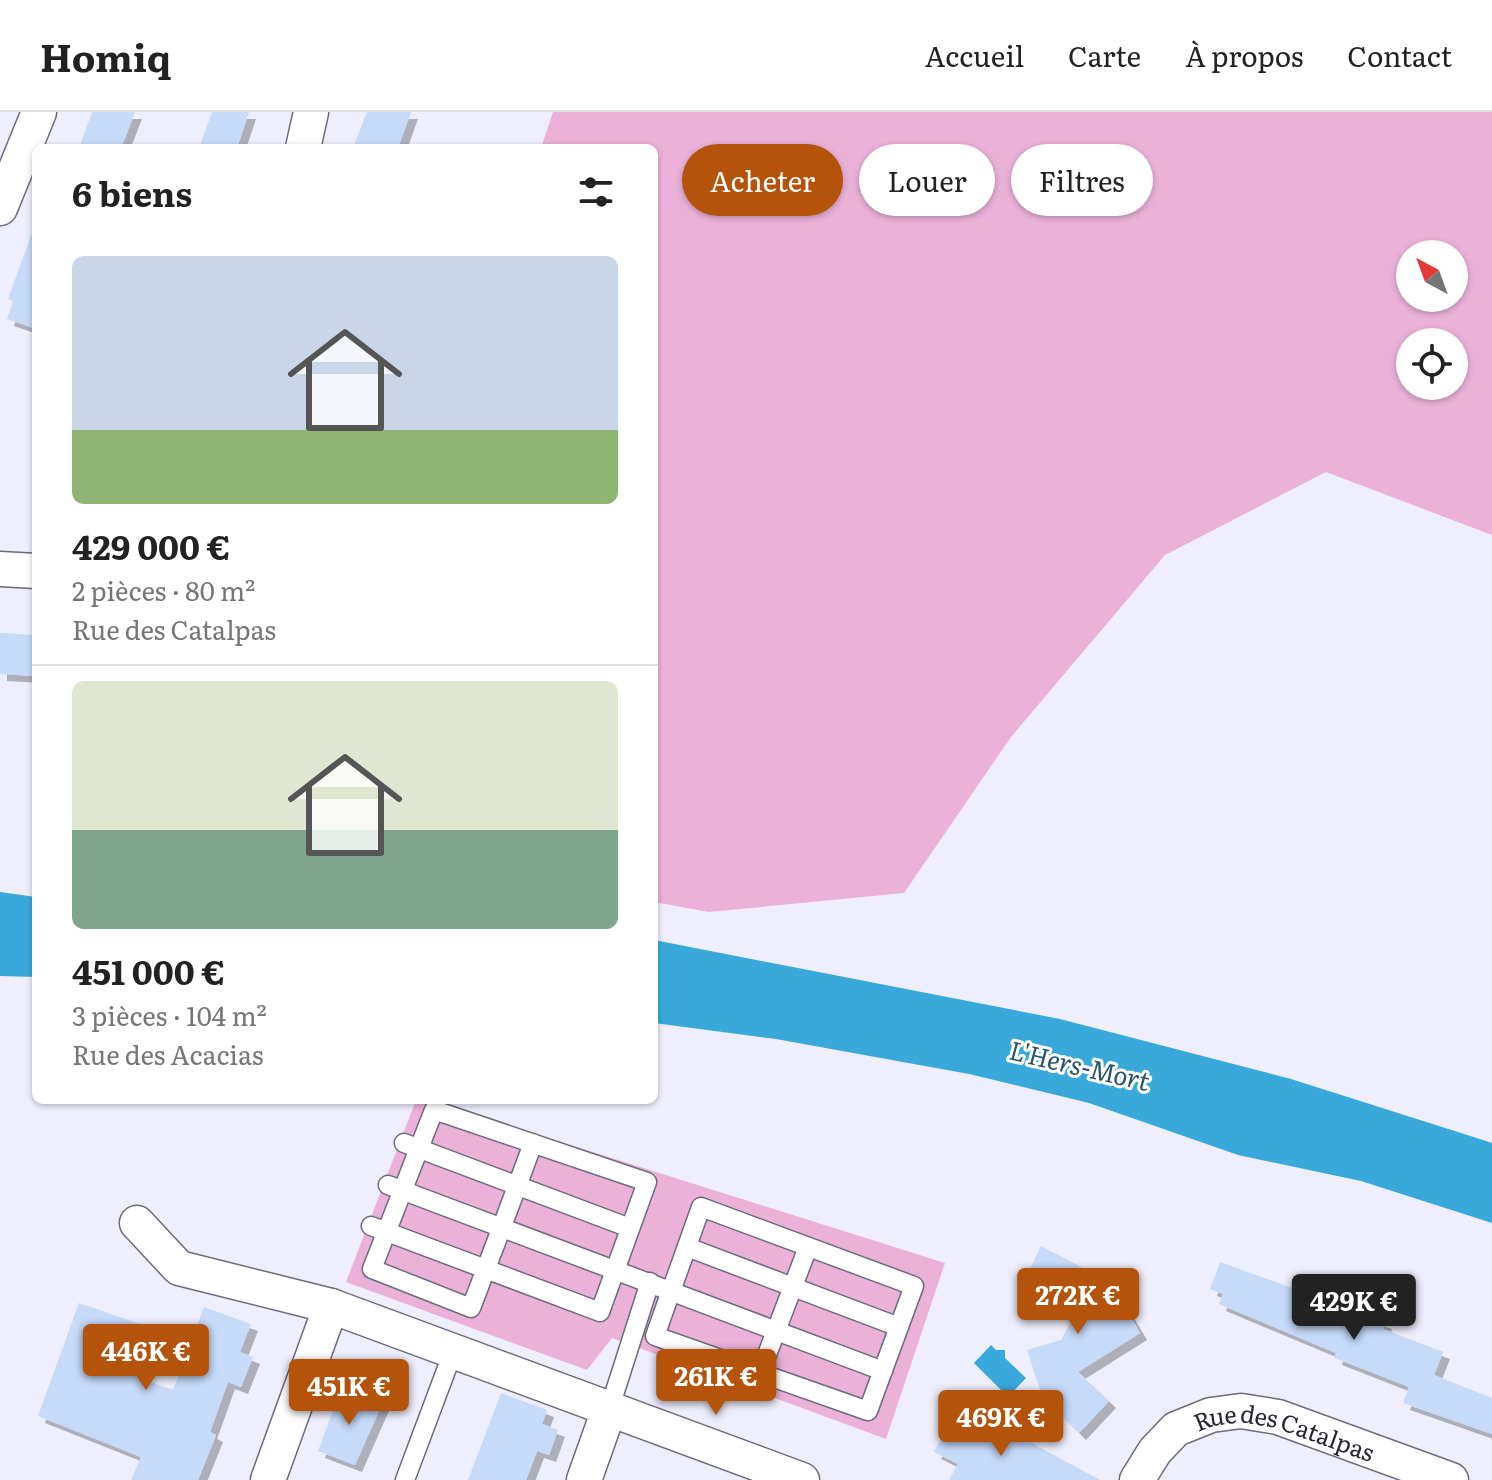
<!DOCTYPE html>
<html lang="fr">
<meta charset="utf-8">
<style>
body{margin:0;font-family:Literata,serif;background:#f6f6f6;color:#222;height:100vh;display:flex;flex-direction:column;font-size:30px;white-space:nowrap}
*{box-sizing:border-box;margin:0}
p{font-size:26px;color:#767676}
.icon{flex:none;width:44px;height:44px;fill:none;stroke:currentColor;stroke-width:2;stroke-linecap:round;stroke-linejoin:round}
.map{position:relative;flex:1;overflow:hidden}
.details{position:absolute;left:32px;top:32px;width:626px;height:960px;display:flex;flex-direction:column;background:#fff;border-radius:12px;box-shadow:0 2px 6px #0004}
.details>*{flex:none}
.banner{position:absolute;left:682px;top:32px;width:690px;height:72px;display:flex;gap:16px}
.needle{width:52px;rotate:319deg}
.buttons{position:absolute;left:1396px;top:128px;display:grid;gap:16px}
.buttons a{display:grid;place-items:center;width:72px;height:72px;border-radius:50%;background:#fff;box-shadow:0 2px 6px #0004;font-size:40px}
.price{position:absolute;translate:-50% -68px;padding:0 18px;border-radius:8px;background:#b45309;color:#fff;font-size:26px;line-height:52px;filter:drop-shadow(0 2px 4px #0008)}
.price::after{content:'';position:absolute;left:50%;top:48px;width:24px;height:18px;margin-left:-12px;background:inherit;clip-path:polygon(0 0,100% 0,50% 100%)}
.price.current{background:#222;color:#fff}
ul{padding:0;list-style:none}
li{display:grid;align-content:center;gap:16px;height:424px;padding:0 40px}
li+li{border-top:2px solid #e0e0e0}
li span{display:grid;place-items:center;height:248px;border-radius:12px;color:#555}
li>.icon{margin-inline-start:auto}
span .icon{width:144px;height:144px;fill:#fffc;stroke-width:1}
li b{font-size:34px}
h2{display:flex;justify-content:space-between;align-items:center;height:96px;padding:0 40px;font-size:34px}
.pill{padding:0 28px;border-radius:36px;background:#fff;box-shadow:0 2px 6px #0004;font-size:28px;line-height:72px}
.pill.current{background:#b45309;color:#fff}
header{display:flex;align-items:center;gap:48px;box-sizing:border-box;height:112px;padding:0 40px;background:#fff;border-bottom:2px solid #e0e0e0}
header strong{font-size:38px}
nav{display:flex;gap:44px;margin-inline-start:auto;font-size:28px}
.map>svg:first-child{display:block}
.green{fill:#ebb1d9;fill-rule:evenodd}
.water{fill:#39a9dc}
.building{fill:#c6dafa;filter:url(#shadow)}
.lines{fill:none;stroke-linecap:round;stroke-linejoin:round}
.lane-casing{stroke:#6b6b7f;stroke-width:21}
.street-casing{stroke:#6b6b7f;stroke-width:37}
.lane{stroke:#fff;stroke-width:18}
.street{stroke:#fff;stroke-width:34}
.labels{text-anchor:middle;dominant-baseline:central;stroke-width:6;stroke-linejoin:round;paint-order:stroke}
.street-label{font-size:24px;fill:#282831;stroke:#fff}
.water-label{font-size:26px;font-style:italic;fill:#28546a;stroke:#fff}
</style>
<header>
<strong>Homiq</strong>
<nav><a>Accueil</a><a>Carte</a><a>À propos</a><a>Contact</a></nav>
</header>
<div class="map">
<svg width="1492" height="1368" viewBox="0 0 1492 1368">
<defs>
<filter id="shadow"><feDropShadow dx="7" dy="7" stdDeviation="0" flood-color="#0004"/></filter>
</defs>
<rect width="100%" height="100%" fill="#eeeefc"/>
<!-- green -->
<g class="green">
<path d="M553 0H1492V423L1326 360 1165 443 1011 625 904 781 709 800 654 790V36H541ZM1410 142H1454V186H1410ZM1410 230H1454V274H1410Z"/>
<polygon points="416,988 428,988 945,1151 886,1327 612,1226 587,1258 346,1170"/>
</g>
<!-- water -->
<g class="water">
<polygon points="0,780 36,785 36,865 0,864"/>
<polygon points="654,828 1060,907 1291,967 1483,1028 1492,1031 1492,1111 1361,1069 1238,1043 1089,991 969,962 776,927 654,911"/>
<polygon points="991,1233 996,1238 1005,1238 1005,1246 1026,1266 1008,1285 974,1251"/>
</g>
<!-- building -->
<g class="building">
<polygon points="92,0 135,0 121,36 79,36"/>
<polygon points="212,0 249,0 237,36 199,36"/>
<polygon points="367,0 411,0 398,36 353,36"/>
<polygon points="33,118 36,119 36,217 7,207 13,189 8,187"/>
<polygon points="0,521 36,523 36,564 0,562"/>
<polygon points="1041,1134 1102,1166 1110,1160 1125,1184 1120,1187 1140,1221 1078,1260 1109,1289 1079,1321 1042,1284 1027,1238 1061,1228 1079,1195 1040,1175 1042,1171 1027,1163"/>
<polygon points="1220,1150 1331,1190 1336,1175 1361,1184 1356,1200 1385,1210 1383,1217 1443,1240 1434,1263 1492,1286 1492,1322 1403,1291 1409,1275 1335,1246 1336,1241 1219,1192 1223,1182 1210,1177"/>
<polygon points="79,1191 140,1212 124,1260 173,1278 204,1195 251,1212 240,1240 253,1245 241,1275 228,1270 210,1320 216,1323 198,1368 131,1368 141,1345 38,1304"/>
<polygon points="341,1277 382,1292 355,1353 318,1339"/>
<polygon points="501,1281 547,1298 542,1312 558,1318 549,1343 537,1339 526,1368 468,1368"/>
<polygon points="953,1304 1009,1334 1015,1322 1100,1368 949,1368 958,1352 934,1340"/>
</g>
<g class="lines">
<defs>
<g id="lane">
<polyline points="404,1031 630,1116"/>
<polyline points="388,1073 883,1259"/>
<polygon points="701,1095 914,1174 868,1299 655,1224"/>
<path d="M371 1114 387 1120 600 1200 647 1070 434 998C413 1051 393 1104 372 1157L471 1196C492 1141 513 1086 533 1031"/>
<polyline points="687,1135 899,1215"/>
<polyline points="760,1261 808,1135"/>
<polyline points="610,1295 650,1170"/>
<polyline points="405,1368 453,1240"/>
</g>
<g id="street">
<polyline points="303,36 311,0"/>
<polyline points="0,96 39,0"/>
<polyline points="0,457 36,459"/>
<polyline points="137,1111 179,1156 331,1194 802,1368"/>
<polyline points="268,1368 331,1194"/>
<polyline points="584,1368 610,1295"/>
<path id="s1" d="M1137 1368 1155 1339 1176 1317 1211 1303 1241 1299 1278 1305 1451 1368"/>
</g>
</defs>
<!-- lane casing -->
<use href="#lane" class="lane-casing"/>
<!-- street casing -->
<use href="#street" class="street-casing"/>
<!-- lane -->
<use href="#lane" class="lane"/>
<!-- street -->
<use href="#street" class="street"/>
</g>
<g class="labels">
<!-- street labels -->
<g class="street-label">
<text stroke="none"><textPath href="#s1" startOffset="178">Rue des Catalpas</textPath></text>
</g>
<!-- water labels -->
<g class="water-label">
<text transform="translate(1080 952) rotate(13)">L'Hers-Mort</text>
</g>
</g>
</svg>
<div class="buttons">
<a><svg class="needle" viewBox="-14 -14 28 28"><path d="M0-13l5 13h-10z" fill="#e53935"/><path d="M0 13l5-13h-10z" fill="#767676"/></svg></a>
<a><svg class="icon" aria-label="locate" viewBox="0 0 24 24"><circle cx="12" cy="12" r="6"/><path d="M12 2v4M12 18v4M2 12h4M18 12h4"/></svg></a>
</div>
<b class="price" style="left:1078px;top:1224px">272K €</b>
<b class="price current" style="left:1354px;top:1230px">429K €</b>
<b class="price" style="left:146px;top:1280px">446K €</b>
<b class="price" style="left:716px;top:1305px">261K €</b>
<b class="price" style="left:349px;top:1315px">451K €</b>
<b class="price" style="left:1001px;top:1346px">469K €</b>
<div class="banner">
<a class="pill current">Acheter</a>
<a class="pill">Louer</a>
<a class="pill">Filtres</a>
</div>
<section class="details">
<h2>6 biens<svg class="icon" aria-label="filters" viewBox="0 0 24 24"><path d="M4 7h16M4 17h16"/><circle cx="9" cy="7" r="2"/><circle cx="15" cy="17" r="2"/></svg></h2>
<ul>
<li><span style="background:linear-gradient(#c9d6e8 70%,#8fb573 0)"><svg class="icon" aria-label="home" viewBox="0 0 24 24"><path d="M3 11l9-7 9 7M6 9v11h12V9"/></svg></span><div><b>429 000 €</b><p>2 pièces · 80 m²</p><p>Rue des Catalpas</p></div></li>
<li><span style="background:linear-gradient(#dfe7d0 60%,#7fa58c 0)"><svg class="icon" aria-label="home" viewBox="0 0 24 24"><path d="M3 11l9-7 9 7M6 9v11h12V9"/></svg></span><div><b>451 000 €</b><p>3 pièces · 104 m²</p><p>Rue des Acacias</p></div></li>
</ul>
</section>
</div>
